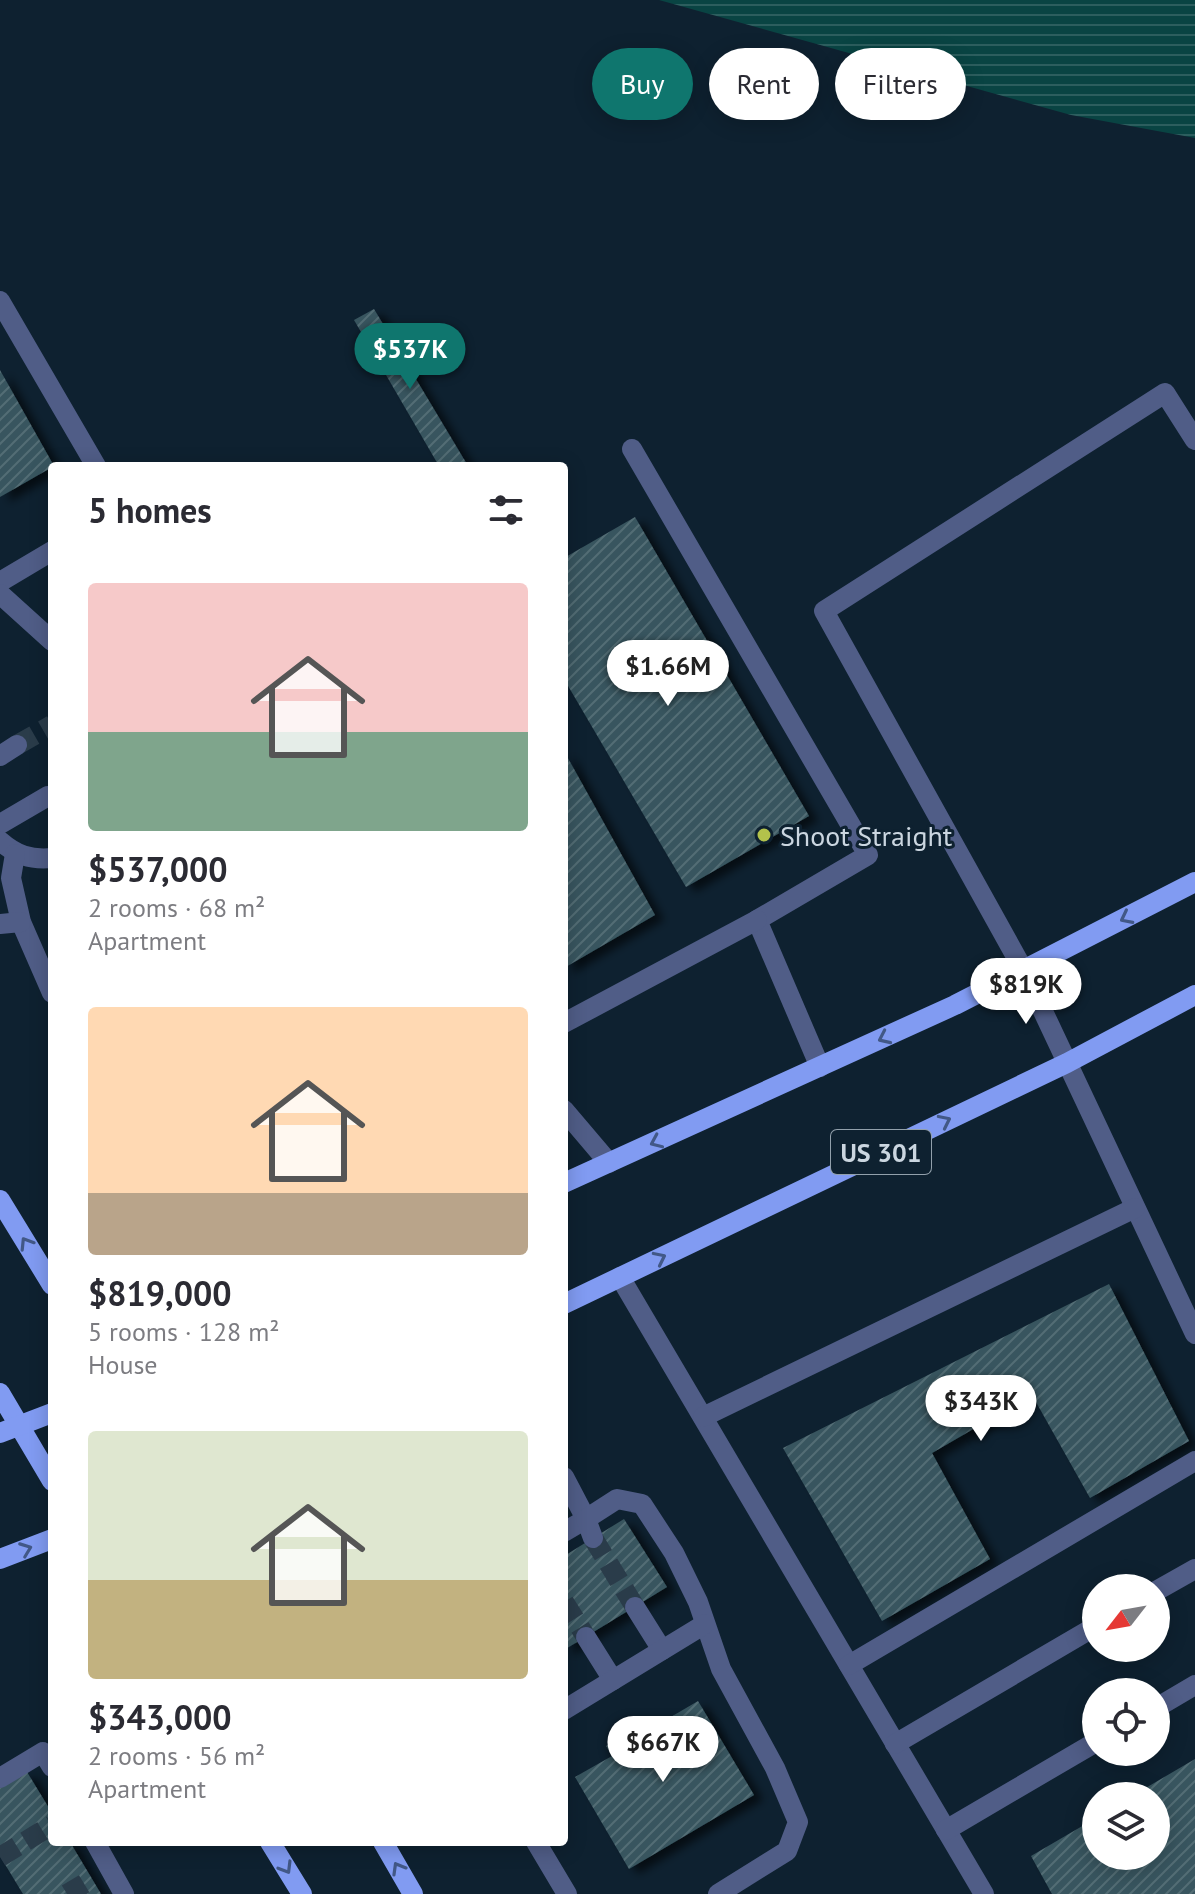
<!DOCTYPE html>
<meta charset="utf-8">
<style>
body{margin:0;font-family:"PT Sans",sans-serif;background:#f2f2f3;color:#2b2b33;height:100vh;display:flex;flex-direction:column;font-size:30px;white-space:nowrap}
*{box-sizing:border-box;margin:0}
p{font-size:26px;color:#7c7c81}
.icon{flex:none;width:44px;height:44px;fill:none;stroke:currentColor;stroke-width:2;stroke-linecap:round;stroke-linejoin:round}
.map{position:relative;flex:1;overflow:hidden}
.side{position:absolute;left:48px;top:462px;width:520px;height:1384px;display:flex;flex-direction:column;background:#fff;border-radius:8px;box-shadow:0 4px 20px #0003}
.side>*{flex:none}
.banner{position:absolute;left:592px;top:48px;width:482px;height:72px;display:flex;gap:16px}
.needle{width:52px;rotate:239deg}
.fabs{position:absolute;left:1082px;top:1574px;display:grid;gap:16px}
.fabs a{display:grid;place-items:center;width:88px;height:88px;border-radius:50%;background:#fff;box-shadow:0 4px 20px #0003;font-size:40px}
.price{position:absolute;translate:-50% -68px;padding:0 18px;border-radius:28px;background:#fff;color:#222;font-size:26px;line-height:52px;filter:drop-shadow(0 2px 4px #0008)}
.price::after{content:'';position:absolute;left:50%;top:48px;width:24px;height:18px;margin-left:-12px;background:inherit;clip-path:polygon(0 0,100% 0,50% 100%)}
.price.on{background:#0f766e;color:#fff}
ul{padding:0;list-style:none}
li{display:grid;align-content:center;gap:16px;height:424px;padding:0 40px}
li span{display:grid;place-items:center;height:248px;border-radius:8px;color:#555}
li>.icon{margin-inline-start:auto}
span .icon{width:144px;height:144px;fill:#fffc;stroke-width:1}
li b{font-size:34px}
h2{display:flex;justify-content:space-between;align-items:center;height:96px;padding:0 40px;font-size:34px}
.chip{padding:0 28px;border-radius:36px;background:#fff;box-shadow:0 4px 20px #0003;font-size:28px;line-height:72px}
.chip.on{background:#0f766e;color:#fff}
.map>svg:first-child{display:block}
.water{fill:url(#water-rules)}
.building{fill:url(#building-hatch);filter:url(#shadow)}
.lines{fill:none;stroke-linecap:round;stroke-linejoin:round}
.minor-tunnel{stroke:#2a3c4a;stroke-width:20;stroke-dasharray:20 10;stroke-linecap:butt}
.minor{stroke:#505d87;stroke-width:20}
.major{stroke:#819bf2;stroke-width:20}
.oneway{stroke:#425887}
.poi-dot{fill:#b3c24b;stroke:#0e2130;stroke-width:3}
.labels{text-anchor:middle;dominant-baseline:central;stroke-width:6;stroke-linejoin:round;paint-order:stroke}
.shield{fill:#0e2130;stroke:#92a0ab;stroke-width:2}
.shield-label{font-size:26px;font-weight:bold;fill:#cbd6e0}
.poi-label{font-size:28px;fill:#cbd6e0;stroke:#0e2130;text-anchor:start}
</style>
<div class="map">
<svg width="1195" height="1894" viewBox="0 0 1195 1894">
<defs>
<pattern id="water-rules" width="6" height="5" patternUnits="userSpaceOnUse" patternTransform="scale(2)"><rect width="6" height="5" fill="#094443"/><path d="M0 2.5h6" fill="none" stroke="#2c5e5e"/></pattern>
<pattern id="building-hatch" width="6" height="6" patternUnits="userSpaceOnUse" patternTransform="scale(2)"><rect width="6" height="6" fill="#38555e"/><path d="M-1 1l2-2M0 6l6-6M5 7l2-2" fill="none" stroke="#536d75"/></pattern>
<filter id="shadow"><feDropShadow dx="9" dy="5" stdDeviation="4" flood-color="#0009"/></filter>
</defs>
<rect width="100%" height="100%" fill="#0e2130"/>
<!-- water -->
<polygon class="water" points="659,0 1195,0 1195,138 1071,115"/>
<!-- building -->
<g class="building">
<polygon points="374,309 468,466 439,466 354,320"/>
<polygon points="0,370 54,466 0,497"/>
<polygon points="635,517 809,816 686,887 564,679 564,558"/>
<polygon points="564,751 655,915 564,968"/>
<polygon points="1109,1284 1189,1441 1090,1498 1032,1395 932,1453 990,1559 882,1621 783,1448"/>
<polygon points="624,1519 667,1587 564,1650 564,1556"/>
<polygon points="698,1701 754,1795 629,1869 575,1777 612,1756 606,1746 643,1724 647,1731"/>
<polygon points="1195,1759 1195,1894 1052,1894 1031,1856 1096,1818 1096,1856 1156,1856 1156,1796 1132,1796"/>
<polygon points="27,1772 52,1813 52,1842 70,1842 101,1894 23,1894 0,1856 0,1788"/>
</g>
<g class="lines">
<!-- minor-tunnel -->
<g class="minor-tunnel">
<polyline points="17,745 52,725"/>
<polyline points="593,1538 635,1607"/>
<polyline points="564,1602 586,1637"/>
<polyline points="0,1857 52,1825"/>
<polyline points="67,1894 92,1879"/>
</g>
<!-- minor -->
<g class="minor">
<polyline points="0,301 96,466"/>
<polyline points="1195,440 1165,393 824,611 1024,971 1195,1334"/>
<polyline points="632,449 868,855 757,920 820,1067"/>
<polyline points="0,582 52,551"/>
<polyline points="0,594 52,641"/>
<polyline points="0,756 17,745"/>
<polyline points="0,824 48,796"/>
<path d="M0 841C16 855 30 860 52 858"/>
<polyline points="15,854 11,878 21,922 52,993"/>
<polyline points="0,924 21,922"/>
<polyline points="564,1023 757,920"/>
<polyline points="564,1110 609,1163"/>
<polyline points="620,1277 984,1894"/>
<polyline points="703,1417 1135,1208"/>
<polyline points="564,1477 586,1519 564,1532"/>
<polyline points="593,1538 586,1519 617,1499 642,1504 674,1553 698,1602 721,1669 775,1768 798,1822 787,1851 718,1894"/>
<polyline points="1156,1591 1195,1569"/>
<polyline points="635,1607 662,1650"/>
<polyline points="586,1637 613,1680"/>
<polyline points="849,1665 1195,1461"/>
<polyline points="1156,1708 1195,1685"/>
<polyline points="564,1710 705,1624"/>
<polyline points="895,1744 1096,1626"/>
<polyline points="0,1778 43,1752 52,1767"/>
<polyline points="946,1830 1096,1742"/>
<polyline points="95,1842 124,1894"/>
<polyline points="536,1842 567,1894"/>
</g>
<!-- major -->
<g class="major">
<polyline points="564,1183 955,1005 1195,882"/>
<polyline points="0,1200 52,1285"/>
<polyline points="564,1304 1067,1063 1195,995"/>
<polyline points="0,1393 52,1481"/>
<polyline points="0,1433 52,1413"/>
<polyline points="0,1559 52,1539"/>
<polyline points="270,1842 302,1894"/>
<polyline points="383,1842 413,1894"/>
</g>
</g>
<!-- one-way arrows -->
<defs><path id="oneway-chevron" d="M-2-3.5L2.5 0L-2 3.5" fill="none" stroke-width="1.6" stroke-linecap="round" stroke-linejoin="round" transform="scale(2)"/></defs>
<g class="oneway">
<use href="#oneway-chevron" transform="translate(1126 918) rotate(153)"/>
<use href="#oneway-chevron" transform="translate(884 1038) rotate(155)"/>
<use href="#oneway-chevron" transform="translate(945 1121) rotate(-26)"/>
<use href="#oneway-chevron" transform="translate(656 1142) rotate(156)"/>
<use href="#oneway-chevron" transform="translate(26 1243) rotate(-122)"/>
<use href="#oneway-chevron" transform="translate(660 1258) rotate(-26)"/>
<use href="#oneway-chevron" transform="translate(26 1549) rotate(-21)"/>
<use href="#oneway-chevron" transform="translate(286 1868) rotate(59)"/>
<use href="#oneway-chevron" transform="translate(398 1868) rotate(-120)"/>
</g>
<!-- markers -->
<circle class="poi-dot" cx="764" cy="835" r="8"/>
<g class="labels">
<!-- shield labels -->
<rect class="shield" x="831" y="1130" width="100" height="44" rx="6"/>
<g class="shield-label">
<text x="881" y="1152">US 301</text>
</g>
<!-- poi labels -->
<g class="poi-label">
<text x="780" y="835">Shoot Straight</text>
</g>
</g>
</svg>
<div class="fabs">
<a><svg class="needle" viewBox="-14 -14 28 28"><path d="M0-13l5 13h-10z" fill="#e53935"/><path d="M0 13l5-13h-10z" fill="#7c7c81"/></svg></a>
<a><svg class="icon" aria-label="locate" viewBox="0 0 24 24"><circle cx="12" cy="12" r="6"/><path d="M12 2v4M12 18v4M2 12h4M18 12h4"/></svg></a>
<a><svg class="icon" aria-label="layers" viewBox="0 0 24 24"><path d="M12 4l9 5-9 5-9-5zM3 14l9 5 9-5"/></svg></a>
</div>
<b class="price on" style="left:410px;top:391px">$537K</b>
<b class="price" style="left:668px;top:708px">$1.66M</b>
<b class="price" style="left:1026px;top:1026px">$819K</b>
<b class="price" style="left:981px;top:1443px">$343K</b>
<b class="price" style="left:663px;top:1784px">$667K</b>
<div class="banner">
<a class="chip on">Buy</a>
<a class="chip">Rent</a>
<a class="chip">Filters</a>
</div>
<section class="side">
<h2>5 homes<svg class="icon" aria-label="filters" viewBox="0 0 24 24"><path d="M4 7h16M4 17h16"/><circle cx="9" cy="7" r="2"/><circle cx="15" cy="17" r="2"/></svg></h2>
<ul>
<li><span style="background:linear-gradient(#f6c9c9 60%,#7fa58c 0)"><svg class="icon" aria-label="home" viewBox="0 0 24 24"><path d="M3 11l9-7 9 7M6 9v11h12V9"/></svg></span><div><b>$537,000</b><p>2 rooms · 68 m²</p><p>Apartment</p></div></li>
<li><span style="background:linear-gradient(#ffd9b3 75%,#b9a48a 0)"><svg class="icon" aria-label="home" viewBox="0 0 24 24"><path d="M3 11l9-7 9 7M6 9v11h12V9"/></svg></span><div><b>$819,000</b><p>5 rooms · 128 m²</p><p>House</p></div></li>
<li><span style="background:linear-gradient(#dfe7d0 60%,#c2b280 0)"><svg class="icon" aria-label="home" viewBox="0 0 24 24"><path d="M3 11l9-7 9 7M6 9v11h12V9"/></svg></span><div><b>$343,000</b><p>2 rooms · 56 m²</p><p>Apartment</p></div></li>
</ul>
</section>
</div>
